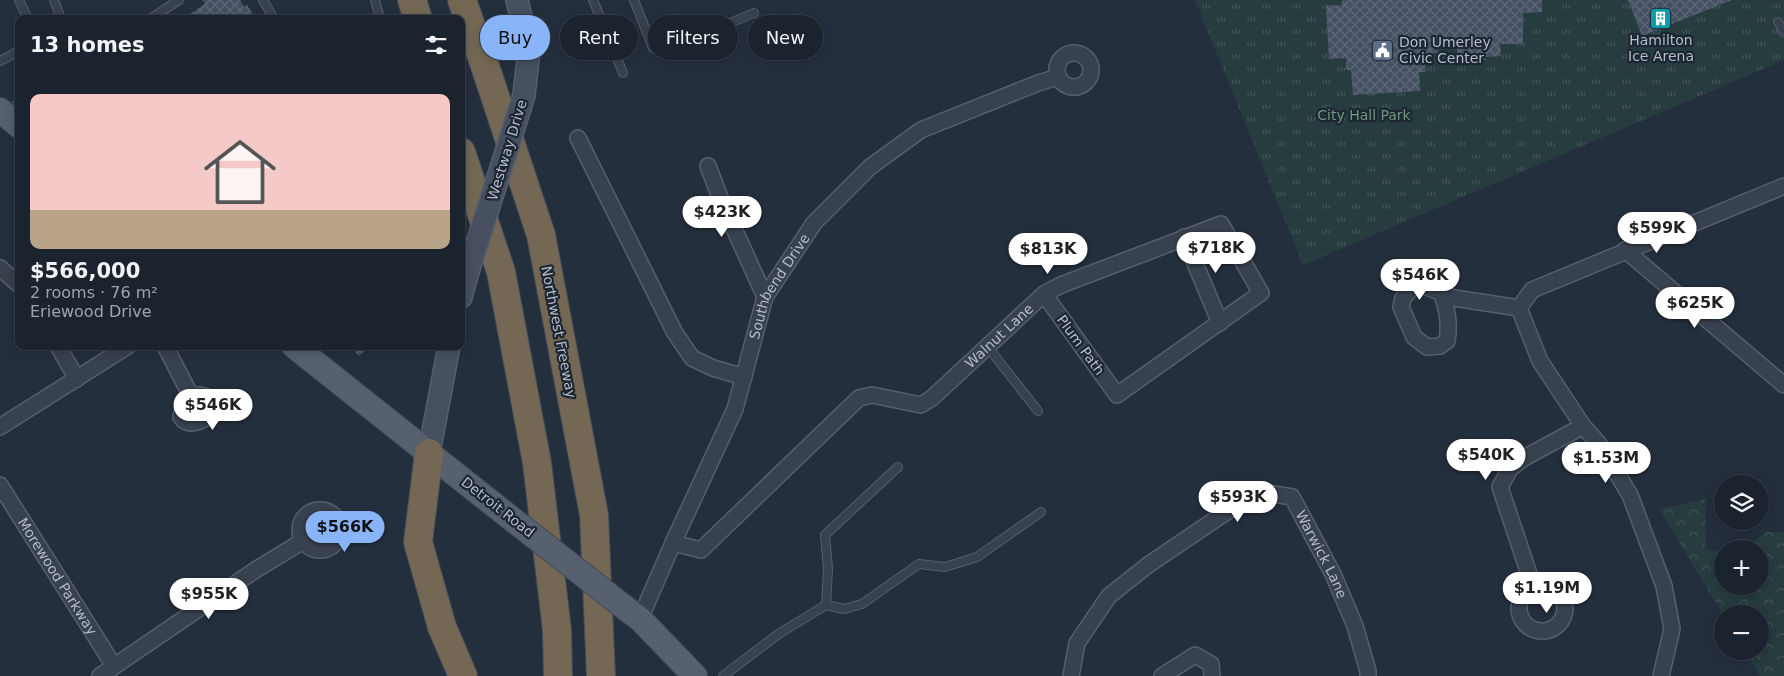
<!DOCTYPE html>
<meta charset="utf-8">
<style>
body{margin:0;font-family:"DejaVu Sans",sans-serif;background:#242b36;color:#f1f3f6;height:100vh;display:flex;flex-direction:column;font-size:19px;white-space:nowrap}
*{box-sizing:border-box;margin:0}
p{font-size:16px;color:#a0a4aa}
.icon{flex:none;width:28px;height:28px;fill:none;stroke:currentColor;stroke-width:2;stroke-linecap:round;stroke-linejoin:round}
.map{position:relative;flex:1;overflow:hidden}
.details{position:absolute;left:15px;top:15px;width:450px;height:335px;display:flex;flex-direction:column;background:#1b232e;border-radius:10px;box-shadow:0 2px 12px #0003,0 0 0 1px #39404a}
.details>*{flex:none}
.banner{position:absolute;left:480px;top:15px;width:475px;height:45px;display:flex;gap:10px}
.controls{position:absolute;left:1714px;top:475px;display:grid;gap:10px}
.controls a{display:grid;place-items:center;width:55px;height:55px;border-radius:50%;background:#1b232e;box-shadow:0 2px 12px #0003,0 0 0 1px #39404a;font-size:25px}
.price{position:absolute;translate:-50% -42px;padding:0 11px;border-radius:18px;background:#fff;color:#222;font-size:16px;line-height:32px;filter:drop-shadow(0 1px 2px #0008)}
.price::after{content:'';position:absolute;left:50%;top:30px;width:15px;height:11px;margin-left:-8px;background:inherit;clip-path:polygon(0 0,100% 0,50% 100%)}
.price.current{background:#8ab4f8;color:#111}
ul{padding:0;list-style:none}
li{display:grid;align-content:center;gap:10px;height:265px;padding:0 15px}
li+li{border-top:1px solid #39404a}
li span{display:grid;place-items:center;height:155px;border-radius:10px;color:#555}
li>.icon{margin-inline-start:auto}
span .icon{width:90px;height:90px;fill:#fffc;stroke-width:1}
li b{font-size:21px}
h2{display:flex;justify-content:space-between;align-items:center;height:60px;padding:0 15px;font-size:21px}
.pill{padding:0 18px;border-radius:22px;background:#1b232e;box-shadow:0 2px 12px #0003,0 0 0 1px #39404a;font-size:18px;line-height:45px}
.pill.current{background:#8ab4f8;color:#111}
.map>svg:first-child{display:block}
.forest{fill:url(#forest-crowns)}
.park{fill:url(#park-tufts)}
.building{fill:url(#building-cross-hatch)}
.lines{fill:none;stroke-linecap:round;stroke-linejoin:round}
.service-casing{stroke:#565f6c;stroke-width:10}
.minor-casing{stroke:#565f6c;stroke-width:18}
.secondary-casing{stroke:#565f6c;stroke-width:24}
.primary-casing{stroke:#414a57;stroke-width:26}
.motorway-casing{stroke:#434c59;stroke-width:30}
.service{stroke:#38414e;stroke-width:8}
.minor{stroke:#38414e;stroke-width:15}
.secondary{stroke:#465061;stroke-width:21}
.primary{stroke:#56606e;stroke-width:24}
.motorway{stroke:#746855;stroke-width:28}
.secondary-bridge-casing{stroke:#565f6c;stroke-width:24;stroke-linecap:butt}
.primary-bridge-casing{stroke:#414a57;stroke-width:26;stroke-linecap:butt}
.secondary-bridge{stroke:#465061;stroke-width:21}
.primary-bridge{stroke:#56606e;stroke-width:24}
.labels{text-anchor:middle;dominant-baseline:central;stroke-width:4.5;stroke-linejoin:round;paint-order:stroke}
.poi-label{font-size:14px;fill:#b4bcc9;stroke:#1d2633}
.park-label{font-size:14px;fill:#6b9a76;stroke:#1d2633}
.street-label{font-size:14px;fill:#b4bcc9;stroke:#1d2633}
</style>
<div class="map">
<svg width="1784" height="676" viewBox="0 0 1784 676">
<defs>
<pattern id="forest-crowns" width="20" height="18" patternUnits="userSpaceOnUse" patternTransform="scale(1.25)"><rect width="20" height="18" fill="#263c3f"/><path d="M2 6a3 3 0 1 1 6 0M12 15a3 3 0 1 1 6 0" fill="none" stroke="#435659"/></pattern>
<pattern id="park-tufts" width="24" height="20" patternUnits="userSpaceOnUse" patternTransform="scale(1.25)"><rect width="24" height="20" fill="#263c3f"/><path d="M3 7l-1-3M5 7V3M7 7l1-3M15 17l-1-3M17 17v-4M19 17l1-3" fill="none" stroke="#435659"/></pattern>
<pattern id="building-cross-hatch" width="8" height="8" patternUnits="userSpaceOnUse" patternTransform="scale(1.25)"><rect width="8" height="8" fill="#455162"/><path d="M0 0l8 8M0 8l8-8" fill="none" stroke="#5d6877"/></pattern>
</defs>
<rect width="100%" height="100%" fill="#242f3e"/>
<!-- forest -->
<polygon class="forest" points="1706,499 1706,548 1722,553 1722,586 1760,586 1760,549 1743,549 1766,532 1784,532 1784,676 1760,676 1745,651 1760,651 1760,614 1723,614 1659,509"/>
<!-- park -->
<g class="park">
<polygon points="1195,0 1784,0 1784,60 1303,265"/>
<circle cx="319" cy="530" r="11"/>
</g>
<!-- building -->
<g class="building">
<polygon points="202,0 240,0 244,7 247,5 256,19 182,19 205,4"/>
<polygon points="1342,0 1542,0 1542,12 1523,13 1523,44 1500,44 1501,56 1486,57 1486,60 1472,61 1472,58 1457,59 1457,45 1437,46 1438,53 1424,54 1426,72 1419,72 1420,91 1353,95 1351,70 1346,70 1346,58 1329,59 1326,6 1342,5"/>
<polygon points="1628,0 1732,0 1642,36"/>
<polygon points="350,346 370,346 359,356"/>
</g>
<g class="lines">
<defs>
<g id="service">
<polyline points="19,0 28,19"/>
<polyline points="54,0 61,19"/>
<polyline points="263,0 274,19"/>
<polyline points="375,0 380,19"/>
<polyline points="593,0 623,73"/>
<polyline points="634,0 653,48 657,50 665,50 754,13"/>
<polyline points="150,19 179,0"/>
<polyline points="1778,22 1784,32"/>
<polyline points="0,61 19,51"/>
<polyline points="6,111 19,103"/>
<polyline points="987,346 1038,411"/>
<polyline points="826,605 828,569 825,535 898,467"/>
<polyline points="723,676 780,633 826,605 844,609 862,604 919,564 945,567 977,557 1041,512"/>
</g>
<g id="minor">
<circle cx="1074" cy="70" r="17"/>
<polyline points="578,138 675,333 692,358 713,368 744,377"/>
<polyline points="708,166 721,200 765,297"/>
<polyline points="1184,237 1220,323"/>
<polyline points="1625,250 1784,385"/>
<polyline points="0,268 19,285"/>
<path d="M1442 294C1447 310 1450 323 1447 341L1440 346 1427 347 1414 337 1401 307 1403 298 1412 288 1422 285 1454 298 1519 308"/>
<polyline points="1519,308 1540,361 1583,426 1599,444 1630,495 1664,586 1672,629 1661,676"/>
<polyline points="1519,308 1532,290 1784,186"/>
<polyline points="58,346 77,379"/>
<polyline points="165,346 191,396"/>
<path d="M200 395 214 399 216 402 215 410C207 419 189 430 181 417L183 407 191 396Z"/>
<polyline points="0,427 128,346"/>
<path id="s1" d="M0 485 114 666"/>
<circle cx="320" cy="530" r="20"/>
<path id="s2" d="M673 543 701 550 859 398 872 395 921 405 932 398 1044 294 1061 285 1221 224 1261 293 1117 395 1044 294"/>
<circle cx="1542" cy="608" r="23"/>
<polyline points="1533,586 1500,487 1510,469 1524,458 1583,426"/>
<path id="s3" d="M640 619 673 543 735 409 765 297 814 223 870 167 921 130 1038 83 1058 77"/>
<polyline points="100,676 257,569 303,541"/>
<path id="s4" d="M1071 676 1077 643 1109 596 1148 565 1241 502 1268 493 1292 497 1333 574 1355 626 1368 671V676"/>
<polyline points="1162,676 1195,655 1211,664 1212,676"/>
</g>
<g id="secondary">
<polyline points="517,0 529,51 524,95 521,105"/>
<polyline points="461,297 467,275"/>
<polyline points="429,453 449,346"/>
</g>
<g id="primary">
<polyline points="0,110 19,126"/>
<polyline points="294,346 479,493"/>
<polyline points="624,607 640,619 695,676"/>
</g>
<g id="motorway">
<polyline points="412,0 418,19"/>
<polyline points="462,0 485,66 541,235 594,515 601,676"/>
<polyline points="461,152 501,272 537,463 557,630 558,676"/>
<polyline points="429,453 418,542 442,627 463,676"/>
</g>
</defs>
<!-- service casing -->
<use href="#service" class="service-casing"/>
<!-- minor casing -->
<use href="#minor" class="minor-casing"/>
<!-- secondary casing -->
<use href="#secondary" class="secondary-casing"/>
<!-- primary casing -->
<use href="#primary" class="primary-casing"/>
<!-- motorway casing -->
<use href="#motorway" class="motorway-casing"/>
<!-- service -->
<use href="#service" class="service"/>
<!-- minor -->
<use href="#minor" class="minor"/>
<!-- secondary -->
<use href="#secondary" class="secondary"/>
<!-- primary -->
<use href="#primary" class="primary"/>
<!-- motorway -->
<use href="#motorway" class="motorway"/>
<defs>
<polyline id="secondary-bridge" points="467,275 521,105"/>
<polyline id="primary-bridge" points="479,493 624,607"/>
</defs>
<!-- secondary-bridge casing -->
<use href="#secondary-bridge" class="secondary-bridge-casing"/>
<!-- primary-bridge casing -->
<use href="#primary-bridge" class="primary-bridge-casing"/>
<!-- secondary-bridge -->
<use href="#secondary-bridge" class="secondary-bridge"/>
<!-- primary-bridge -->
<use href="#primary-bridge" class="primary-bridge"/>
</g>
<!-- icons -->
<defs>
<symbol id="building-square" viewBox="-11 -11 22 22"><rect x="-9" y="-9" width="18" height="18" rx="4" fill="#0f9aa8" stroke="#1d2633"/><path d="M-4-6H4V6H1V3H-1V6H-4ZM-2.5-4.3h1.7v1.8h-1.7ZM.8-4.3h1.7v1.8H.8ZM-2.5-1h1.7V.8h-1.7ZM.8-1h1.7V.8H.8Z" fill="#fff"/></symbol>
<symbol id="civic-square" viewBox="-11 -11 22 22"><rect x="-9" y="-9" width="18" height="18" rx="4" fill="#5c6f8a" stroke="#1d2633"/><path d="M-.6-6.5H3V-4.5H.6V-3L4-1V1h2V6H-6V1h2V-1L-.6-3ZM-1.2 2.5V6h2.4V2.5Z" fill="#fff"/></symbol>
</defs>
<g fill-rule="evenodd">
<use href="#building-square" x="1648" y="6" width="25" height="25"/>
<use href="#civic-square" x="1370" y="38" width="25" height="25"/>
</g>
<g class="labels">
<!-- poi labels -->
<g class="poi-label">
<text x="1661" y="40">Hamilton<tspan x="1661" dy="16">Ice Arena</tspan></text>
<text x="1399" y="42" text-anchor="start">Don Umerley<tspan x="1399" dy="16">Civic Center</tspan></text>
</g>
<!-- park labels -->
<g class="park-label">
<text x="1364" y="115">City Hall Park</text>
</g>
<!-- street labels -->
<g class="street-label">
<text transform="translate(507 150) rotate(-73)">Westway Drive</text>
<text stroke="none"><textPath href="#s3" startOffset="362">Southbend Drive</textPath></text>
<text transform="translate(559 332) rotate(79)">Northwest Freeway</text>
<text stroke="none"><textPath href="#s2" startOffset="416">Walnut Lane</textPath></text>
<text transform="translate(1081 345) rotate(54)">Plum Path</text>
<text transform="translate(498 507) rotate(38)">Detroit Road</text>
<text stroke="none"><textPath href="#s4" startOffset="370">Warwick Lane</textPath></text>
<text stroke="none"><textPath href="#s1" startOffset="108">Morewood Parkway</textPath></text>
</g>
</g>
</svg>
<div class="controls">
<a><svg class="icon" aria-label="layers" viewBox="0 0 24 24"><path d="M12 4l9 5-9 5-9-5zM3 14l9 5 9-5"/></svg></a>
<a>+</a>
<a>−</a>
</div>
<b class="price" style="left:722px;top:238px">$423K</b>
<b class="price" style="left:1657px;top:254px">$599K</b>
<b class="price" style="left:1216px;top:274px">$718K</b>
<b class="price" style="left:1048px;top:275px">$813K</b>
<b class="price" style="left:1420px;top:301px">$546K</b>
<b class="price" style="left:1695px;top:329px">$625K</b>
<b class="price" style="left:213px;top:431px">$546K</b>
<b class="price" style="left:1486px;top:481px">$540K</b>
<b class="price" style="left:1606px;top:484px">$1.53M</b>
<b class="price" style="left:1238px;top:523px">$593K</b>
<b class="price current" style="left:345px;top:553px">$566K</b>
<b class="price" style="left:1547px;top:614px">$1.19M</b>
<b class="price" style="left:209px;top:620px">$955K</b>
<div class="banner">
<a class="pill current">Buy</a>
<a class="pill">Rent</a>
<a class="pill">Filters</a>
<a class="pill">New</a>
</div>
<section class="details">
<h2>13 homes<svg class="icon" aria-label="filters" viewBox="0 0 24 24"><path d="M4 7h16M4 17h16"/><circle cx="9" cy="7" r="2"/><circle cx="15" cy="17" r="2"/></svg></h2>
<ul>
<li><span style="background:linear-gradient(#f6c9c9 75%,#b9a48a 0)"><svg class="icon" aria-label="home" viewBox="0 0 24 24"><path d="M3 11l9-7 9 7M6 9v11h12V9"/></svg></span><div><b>$566,000</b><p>2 rooms · 76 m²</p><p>Eriewood Drive</p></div></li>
</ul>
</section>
</div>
